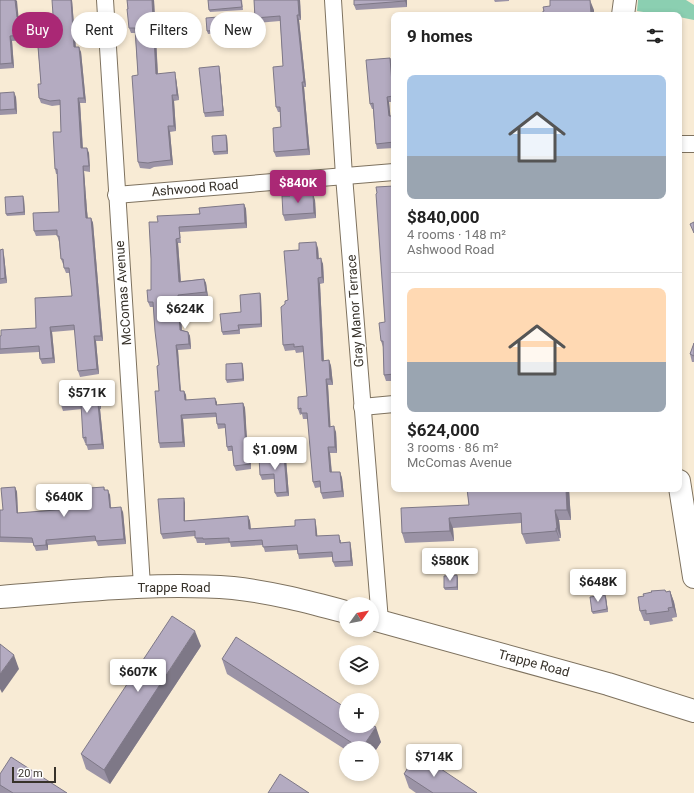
<!DOCTYPE html>
<meta charset="utf-8">
<style>
body{margin:0;font-family:Roboto,sans-serif;background:#f6f6f6;color:#222;height:100vh;display:flex;flex-direction:column;font-size:15px;white-space:nowrap}
*{box-sizing:border-box;margin:0}
p{font-size:13px;color:#767676}
.icon{flex:none;width:22px;height:22px;fill:none;stroke:currentColor;stroke-width:2;stroke-linecap:round;stroke-linejoin:round}
.map{position:relative;flex:1;overflow:hidden}
.sheet{position:absolute;left:391px;top:12px;width:291px;height:480px;display:flex;flex-direction:column;background:#fff;border-radius:8px;box-shadow:0 2px 6px #0003}
.sheet>*{flex:none}
.hud{position:absolute;left:12px;top:12px;width:319px;height:36px;display:flex;gap:8px}
.needle{width:26px;rotate:57deg}
.tools{position:absolute;left:339px;top:597px;display:grid;gap:8px}
.tools a{display:grid;place-items:center;width:40px;height:40px;border-radius:50%;background:#fff;box-shadow:0 2px 6px #0003;font-size:20px}
.scale{position:absolute;left:12px;bottom:10px;width:44px;box-sizing:border-box;padding-left:4px;border:2px solid #37322a;border-top:0;font-size:11px;line-height:14px;white-space:nowrap;color:#37322a;-webkit-text-stroke:3px #fff;paint-order:stroke}
.price{position:absolute;translate:-50% -34px;padding:0 9px;border-radius:4px;background:#fff;color:#222;font-size:13px;line-height:26px;filter:drop-shadow(0 1px 2px #0008)}
.price::after{content:'';position:absolute;left:50%;top:24px;width:12px;height:9px;margin-left:-6px;background:inherit;clip-path:polygon(0 0,100% 0,50% 100%)}
.price.on{background:#aa2875;color:#fff}
ul{padding:0;list-style:none}
li{display:grid;align-content:center;gap:8px;height:212px;padding:0 16px}
li+li{border-top:1px solid #e0e0e0}
li span{display:grid;place-items:center;height:124px;border-radius:8px;color:#555}
li>.icon{margin-inline-start:auto}
span .icon{width:72px;height:72px;fill:#fffc;stroke-width:1}
li b{font-size:17px}
h2{display:flex;justify-content:space-between;align-items:center;height:48px;padding:0 16px;font-size:17px}
.chip{padding:0 14px;border-radius:18px;background:#fff;box-shadow:0 2px 6px #0003;font-size:14px;line-height:36px}
.chip.on{background:#aa2875;color:#fff}
.map>svg:first-child{display:block}
.green{fill:#8bcfb1}
.lines{fill:none;stroke-linecap:round;stroke-linejoin:round}
.street-casing{stroke:#7e725f;stroke-width:18}
.secondary-casing{stroke:#7e725f;stroke-width:24}
.street{stroke:#fff;stroke-width:16}
.secondary{stroke:#fff;stroke-width:22}
.wall{fill:#9b93a6}
.shaded-wall{fill:#7e7887}
.building{fill:#b4abc1;stroke:#7e7887}
.labels{text-anchor:middle;dominant-baseline:central;stroke-width:3;stroke-linejoin:round;paint-order:stroke}
.street-label{font-size:13px;fill:#37322a;stroke:#fff}
</style>
<div class="map">
<svg width="694" height="793" viewBox="0 0 694 793">
<rect width="100%" height="100%" fill="#f8ebd5"/>
<!-- green -->
<polygon class="green" points="638,0 686,0 694,5 694,20 679,17 679,15 663,15 637,11"/>
<g class="lines">
<defs>
<g id="street">
<polyline points="105,0 142,586"/>
<polyline points="333,0 344,176 380,621"/>
<polyline points="679,144 694,144"/>
<polyline points="116,195 394,172"/>
<polyline points="362,407 394,404"/>
</g>
<g id="secondary">
<polyline points="623,15 625,0"/>
<polyline points="679,481 694,577"/>
<path d="M0 597C78 591 155 582 233 588 271 592 309 602 346 612"/>
<polyline points="372,619 608,684 694,711"/>
</g>
</defs>
<!-- street casing -->
<use href="#street" class="street-casing"/>
<!-- secondary casing -->
<use href="#secondary" class="secondary-casing"/>
<!-- street -->
<use href="#street" class="street"/>
<!-- secondary -->
<use href="#secondary" class="secondary"/>
</g>
<!-- wall -->
<g class="wall">
<polygon points="0,0 16,0 18,17 53,15 72,0 76,47 81,52 86,103 80,103 83,148 89,153 90,172 84,171 87,211 88,218 91,218 93,223 103,341 96,341 99,374 80,377 78,371 75,330 52,332 55,363 42,364 40,359 39,352 0,354 0,336 36,328 72,296 70,273 66,273 64,268 64,264 63,264 61,259 59,242 57,235 36,236 34,231 59,212 58,174 56,174 55,169 61,132 60,105 52,106 41,103 39,98 41,84 37,39 12,41 14,68 0,69"/>
<polygon points="127,0 154,0 158,74 176,78 179,100 174,101 176,131 170,132 173,165 154,167 150,169 140,168 138,162 138,75 135,33 131,33 129,28"/>
<polygon points="208,0 242,0 243,10 210,12 209,10"/>
<polygon points="254,0 300,0 301,20 299,20 306,87 304,87 310,155 276,157 274,152 281,127 280,112 278,112 276,107 283,66 280,21 257,23 255,18"/>
<polygon points="407,0 407,7 356,10 354,5"/>
<polygon points="494,0 509,0 509,1 495,2"/>
<polygon points="218,17 219,20 220,33 208,34 207,31"/>
<polygon points="390,58 392,63 394,92 394,102 389,102 390,116 394,116 394,148 377,149 376,144 373,109 372,109 370,104"/>
<polygon points="220,71 224,116 205,117 204,113"/>
<polygon points="0,93 16,97 17,114 0,115"/>
<polygon points="227,137 228,154 214,155 213,152"/>
<polygon points="394,186 394,381 386,381 384,375 383,347 381,341 385,322 377,193"/>
<polygon points="24,199 25,215 7,216 6,214"/>
<polygon points="315,200 316,218 285,221 283,215"/>
<polygon points="244,204 246,209 247,228 180,232 181,243 178,243 181,281 204,279 206,283 208,297 180,300 182,330 188,332 190,336 191,349 178,350 181,391 184,391 186,395 186,400 217,402 217,405 243,403 245,408 247,448 250,453 251,469 236,471 234,466 233,451 228,451 227,447 225,428 218,429 217,424 216,417 183,419 185,447 160,448 159,443 159,365 154,307 150,307 148,302 151,290 158,222"/>
<polygon points="0,244 0,250 4,255 7,283 0,284"/>
<polygon points="318,248 319,259 323,264 324,283 320,284 324,361 329,360 331,366 333,385 328,385 330,427 336,432 337,453 330,453 332,472 340,472 342,478 344,497 323,499 321,493 321,487 315,488 313,482 308,419 303,419 302,414 300,415 298,409 307,396 304,352 296,353 295,350 285,351 283,345 288,300"/>
<polygon points="260,293 261,297 262,327 240,329 240,334 223,335 222,332"/>
<polygon points="694,343 694,362 692,362 690,354"/>
<polygon points="242,363 243,366 244,381 227,383 226,380"/>
<polygon points="98,391 100,396 101,409 100,409 104,449 88,450 86,443 85,443 83,438 82,409 63,411 61,405"/>
<polygon points="284,455 286,459 289,496 277,497 275,493 274,479 262,480 260,475"/>
<polygon points="15,487 17,492 18,513 69,509 104,487 105,490 110,495 111,507 123,512 126,544 98,546 96,541 48,545 48,550 36,551 33,543 0,542 0,510 3,510"/>
<polygon points="467,489 569,489 571,520 559,520 561,538 559,538 560,541 526,544 522,534 521,523 453,528 454,541 405,543 402,533 469,505"/>
<polygon points="185,503 185,521 248,516 250,521 251,529 295,526 315,519 316,524 317,536 341,540 341,543 350,542 351,547 353,566 335,567 333,562 332,557 299,559 298,554 297,550 265,552 263,545 231,547 230,543 205,545 205,543 197,543 195,536 163,539 161,534"/>
<polygon points="458,578 458,590 445,590 444,588"/>
<polygon points="670,591 674,602 677,617 672,618 673,621 650,625 649,621 644,621 640,611 666,592"/>
<polygon points="606,597 608,612 593,614 592,612"/>
<polygon points="201,646 110,784 86,769 81,754"/>
<polygon points="222,659 381,742 372,756 372,748 346,748 346,750 227,674"/>
<polygon points="0,774 67,793 0,793"/>
<polygon points="404,774 477,793 416,793 409,788"/>
</g>
<!-- shaded-wall -->
<g class="shaded-wall">
<polygon points="15,0 16,0 17,1 19,22 17,17"/>
<polygon points="71,0 72,0 76,52 74,47"/>
<polygon points="152,0 154,0 158,79 156,74"/>
<polygon points="298,0 300,0 301,20 299,15"/>
<polygon points="405,0 407,0 407,7 405,1"/>
<polygon points="590,0 594,10 594,15 591,15"/>
<polygon points="297,15 299,20 306,87 304,82"/>
<polygon points="218,17 219,20 220,33 219,30"/>
<polygon points="10,36 12,41 14,68 12,63"/>
<polygon points="79,47 81,52 86,103 84,98"/>
<polygon points="390,58 392,63 394,99 393,96"/>
<polygon points="219,66 220,71 224,116 223,111"/>
<polygon points="175,72 176,78 179,100 177,95"/>
<polygon points="302,82 304,87 310,155 308,149"/>
<polygon points="14,92 16,97 17,114 15,109"/>
<polygon points="172,95 174,101 176,131 174,126"/>
<polygon points="387,97 389,102 391,121 389,116"/>
<polygon points="78,98 80,103 83,153 81,148"/>
<polygon points="168,126 170,132 173,165 171,160"/>
<polygon points="226,135 227,137 228,154 227,151"/>
<polygon points="87,148 89,153 90,172 89,166"/>
<polygon points="83,166 84,171 88,223 86,218"/>
<polygon points="313,194 315,200 316,218 314,213"/>
<polygon points="23,196 24,199 25,215 24,212"/>
<polygon points="244,204 246,209 247,228 245,223"/>
<polygon points="91,218 93,223 103,341 101,336"/>
<polygon points="176,239 178,243 181,286 179,282"/>
<polygon points="316,242 318,248 319,265 317,259"/>
<polygon points="3,249 4,255 7,283 5,278"/>
<polygon points="321,258 323,264 324,283 322,277"/>
<polygon points="318,278 320,284 324,367 322,361"/>
<polygon points="204,279 206,283 208,297 206,292"/>
<polygon points="260,293 261,297 262,327 261,324"/>
<polygon points="178,295 180,300 182,335 180,330"/>
<polygon points="50,327 52,332 55,363 53,358"/>
<polygon points="188,332 190,336 191,349 189,344"/>
<polygon points="94,336 96,341 99,374 97,369"/>
<polygon points="176,345 178,350 181,396 180,391"/>
<polygon points="329,360 331,366 333,385 330,379"/>
<polygon points="242,363 243,366 244,381 243,379"/>
<polygon points="326,379 328,385 331,433 329,427"/>
<polygon points="98,391 100,396 101,409 99,404"/>
<polygon points="184,391 186,395 187,404 185,400"/>
<polygon points="215,398 217,402 217,410 216,405"/>
<polygon points="243,403 245,408 248,453 246,449"/>
<polygon points="98,404 100,409 104,449 102,444"/>
<polygon points="181,415 183,419 185,447 183,442"/>
<polygon points="334,426 336,432 337,453 335,447"/>
<polygon points="328,447 330,453 332,478 330,472"/>
<polygon points="248,448 250,453 251,469 250,464"/>
<polygon points="284,455 286,459 289,496 287,492"/>
<polygon points="340,472 342,478 344,497 342,491"/>
<polygon points="15,487 17,492 18,518 17,513"/>
<polygon points="566,489 569,489 571,520 567,510"/>
<polygon points="108,490 110,495 111,512 110,508"/>
<polygon points="184,498 185,503 185,526 184,521"/>
<polygon points="121,507 123,512 126,544 124,539"/>
<polygon points="555,510 559,520 561,538 557,528"/>
<polygon points="248,516 250,521 251,534 249,529"/>
<polygon points="449,518 453,528 454,541 450,531"/>
<polygon points="315,519 316,524 318,541 316,536"/>
<polygon points="556,528 559,538 560,541 556,531"/>
<polygon points="46,540 48,545 48,550 46,545"/>
<polygon points="350,542 351,547 353,566 351,561"/>
<polygon points="457,575 458,578 458,590 457,587"/>
<polygon points="670,591 674,602 677,617 673,607"/>
<polygon points="605,595 606,597 608,612 607,609"/>
<polygon points="195,631 201,646 110,784 104,770"/>
<polygon points="14,655 19,669 2,693 0,689 0,674"/>
<polygon points="376,727 381,742 372,756 372,748 362,748"/>
</g>
<!-- building -->
<g class="building">
<polygon points="0,0 15,0 17,17 53,15 52,0 71,0 74,47 79,47 84,98 78,98 81,148 87,148 89,166 83,166 85,206 86,218 91,218 101,336 94,336 97,369 78,371 74,325 50,327 53,358 40,359 39,346 0,349 0,336 1,336 1,330 36,328 35,298 72,296 69,268 64,268 63,259 61,259 59,236 57,236 57,230 34,231 33,213 59,212 57,169 55,169 53,132 61,132 60,100 50,101 39,98 38,84 41,84 37,34 10,36 12,63 0,64"/>
<polygon points="127,0 152,0 156,74 175,72 177,95 172,95 174,126 168,126 171,160 153,162 148,163 138,162 132,76 138,75 135,28 129,28 127,9 128,9"/>
<polygon points="208,0 241,0 242,7 209,10"/>
<polygon points="254,0 298,0 299,15 297,15 304,82 302,82 308,149 274,152 273,128 281,127 280,107 276,107 273,67 283,66 280,16 255,18"/>
<polygon points="354,0 405,0 405,1 354,5"/>
<polygon points="550,0 590,0 591,15 543,15 543,11 544,11 543,7 550,6"/>
<polygon points="218,17 219,30 207,31 206,18"/>
<polygon points="390,58 393,96 387,97 389,116 394,116 394,142 376,144 373,103 370,104 366,60"/>
<polygon points="219,66 223,111 204,113 199,68"/>
<polygon points="14,92 15,109 0,110 0,93"/>
<polygon points="226,135 227,151 213,152 212,136"/>
<polygon points="394,186 394,374 384,375 383,341 381,341 379,323 385,322 376,194 377,193 376,187"/>
<polygon points="293,192 297,196 313,194 314,213 283,215 282,196 290,196"/>
<polygon points="23,196 24,212 6,214 5,197"/>
<polygon points="244,204 245,223 179,227 180,238 176,239 179,282 204,279 206,292 178,295 180,330 188,332 189,344 176,345 180,391 184,391 185,400 215,398 216,405 243,403 246,449 248,448 250,464 234,466 232,446 227,447 225,424 217,424 216,413 181,415 183,442 159,443 155,391 159,391 157,366 159,365 155,331 153,302 148,302 147,290 151,290 151,259 149,222 158,222 157,216 200,214 199,208"/>
<polygon points="694,222 694,233 690,224"/>
<polygon points="316,242 317,259 321,258 322,277 318,278 322,361 329,360 330,379 326,379 329,427 334,426 335,447 328,447 330,472 340,472 342,491 321,493 320,481 313,482 307,413 301,413 301,408 298,409 298,397 307,396 303,346 294,347 294,344 283,345 281,307 285,304 285,301 288,300 284,251 299,250 299,243"/>
<polygon points="3,249 5,278 0,279 0,250"/>
<polygon points="260,293 261,324 238,325 239,330 222,332 220,314 241,312 240,295"/>
<polygon points="694,343 694,356 690,354"/>
<polygon points="242,363 243,379 226,380 226,364"/>
<polygon points="98,391 99,404 98,404 102,444 86,445 86,437 83,438 81,404 61,405 60,393"/>
<polygon points="284,455 287,492 275,493 274,474 260,475 259,457"/>
<polygon points="15,487 17,513 69,509 68,491 76,491 75,489 104,487 104,490 108,490 110,508 121,507 124,539 96,541 95,536 46,540 46,545 34,546 32,538 0,537 0,510 3,510 1,488"/>
<polygon points="467,489 566,489 567,510 555,510 557,528 556,528 556,531 522,534 521,513 449,518 450,531 402,533 401,508 469,505"/>
<polygon points="184,498 184,521 248,516 249,529 295,526 295,520 315,519 316,536 339,535 340,543 350,542 351,561 333,562 332,552 298,554 297,545 263,547 262,540 229,542 229,538 203,539 203,538 195,538 195,531 161,534 158,499"/>
<polygon points="457,575 457,587 444,588 444,576"/>
<polygon points="665,590 666,592 670,591 673,607 668,608 669,611 646,614 646,610 640,611 638,597 644,596 643,594 652,592 651,591"/>
<polygon points="605,595 607,609 592,612 590,597"/>
<polygon points="172,616 195,631 104,770 81,754"/>
<polygon points="236,637 346,708 346,726 372,726 372,725 376,727 362,748 360,748 222,659"/>
<polygon points="0,644 14,655 0,674"/>
<polygon points="417,753 477,793 433,793 404,774"/>
<polygon points="11,757 67,793 13,793 0,785 0,774"/>
<polygon points="280,774 309,793 268,793"/>
</g>
<g class="labels">
<!-- street labels -->
<g class="street-label">
<text transform="translate(195 188) rotate(-5)">Ashwood Road</text>
<text transform="translate(123 293) rotate(-94)">McComas Avenue</text>
<text transform="translate(355 311) rotate(-94)">Gray Manor Terrace</text>
<text x="174" y="587">Trappe Road</text>
<text transform="translate(534 663) rotate(15)">Trappe Road</text>
</g>
</g>
</svg>
<div class="tools">
<a><svg class="needle" viewBox="-14 -14 28 28"><path d="M0-13l5 13h-10z" fill="#e53935"/><path d="M0 13l5-13h-10z" fill="#767676"/></svg></a>
<a><svg class="icon" aria-label="layers" viewBox="0 0 24 24"><path d="M12 4l9 5-9 5-9-5zM3 14l9 5 9-5"/></svg></a>
<a>+</a>
<a>−</a>
</div>
<div class="scale">20 m</div>
<b class="price on" style="left:298px;top:204px">$840K</b>
<b class="price" style="left:185px;top:330px">$624K</b>
<b class="price" style="left:87px;top:414px">$571K</b>
<b class="price" style="left:275px;top:471px">$1.09M</b>
<b class="price" style="left:64px;top:518px">$640K</b>
<b class="price" style="left:450px;top:582px">$580K</b>
<b class="price" style="left:598px;top:603px">$648K</b>
<b class="price" style="left:138px;top:693px">$607K</b>
<b class="price" style="left:434px;top:778px">$714K</b>
<div class="hud">
<a class="chip on">Buy</a>
<a class="chip">Rent</a>
<a class="chip">Filters</a>
<a class="chip">New</a>
</div>
<section class="sheet">
<h2>9 homes<svg class="icon" aria-label="filters" viewBox="0 0 24 24"><path d="M4 7h16M4 17h16"/><circle cx="9" cy="7" r="2"/><circle cx="15" cy="17" r="2"/></svg></h2>
<ul>
<li><span style="background:linear-gradient(#a9c7e8 65%,#9aa5b1 0)"><svg class="icon" aria-label="home" viewBox="0 0 24 24"><path d="M3 11l9-7 9 7M6 9v11h12V9"/></svg></span><div><b>$840,000</b><p>4 rooms · 148 m²</p><p>Ashwood Road</p></div></li>
<li><span style="background:linear-gradient(#ffd9b3 60%,#9aa5b1 0)"><svg class="icon" aria-label="home" viewBox="0 0 24 24"><path d="M3 11l9-7 9 7M6 9v11h12V9"/></svg></span><div><b>$624,000</b><p>3 rooms · 86 m²</p><p>McComas Avenue</p></div></li>
</ul>
</section>
</div>
